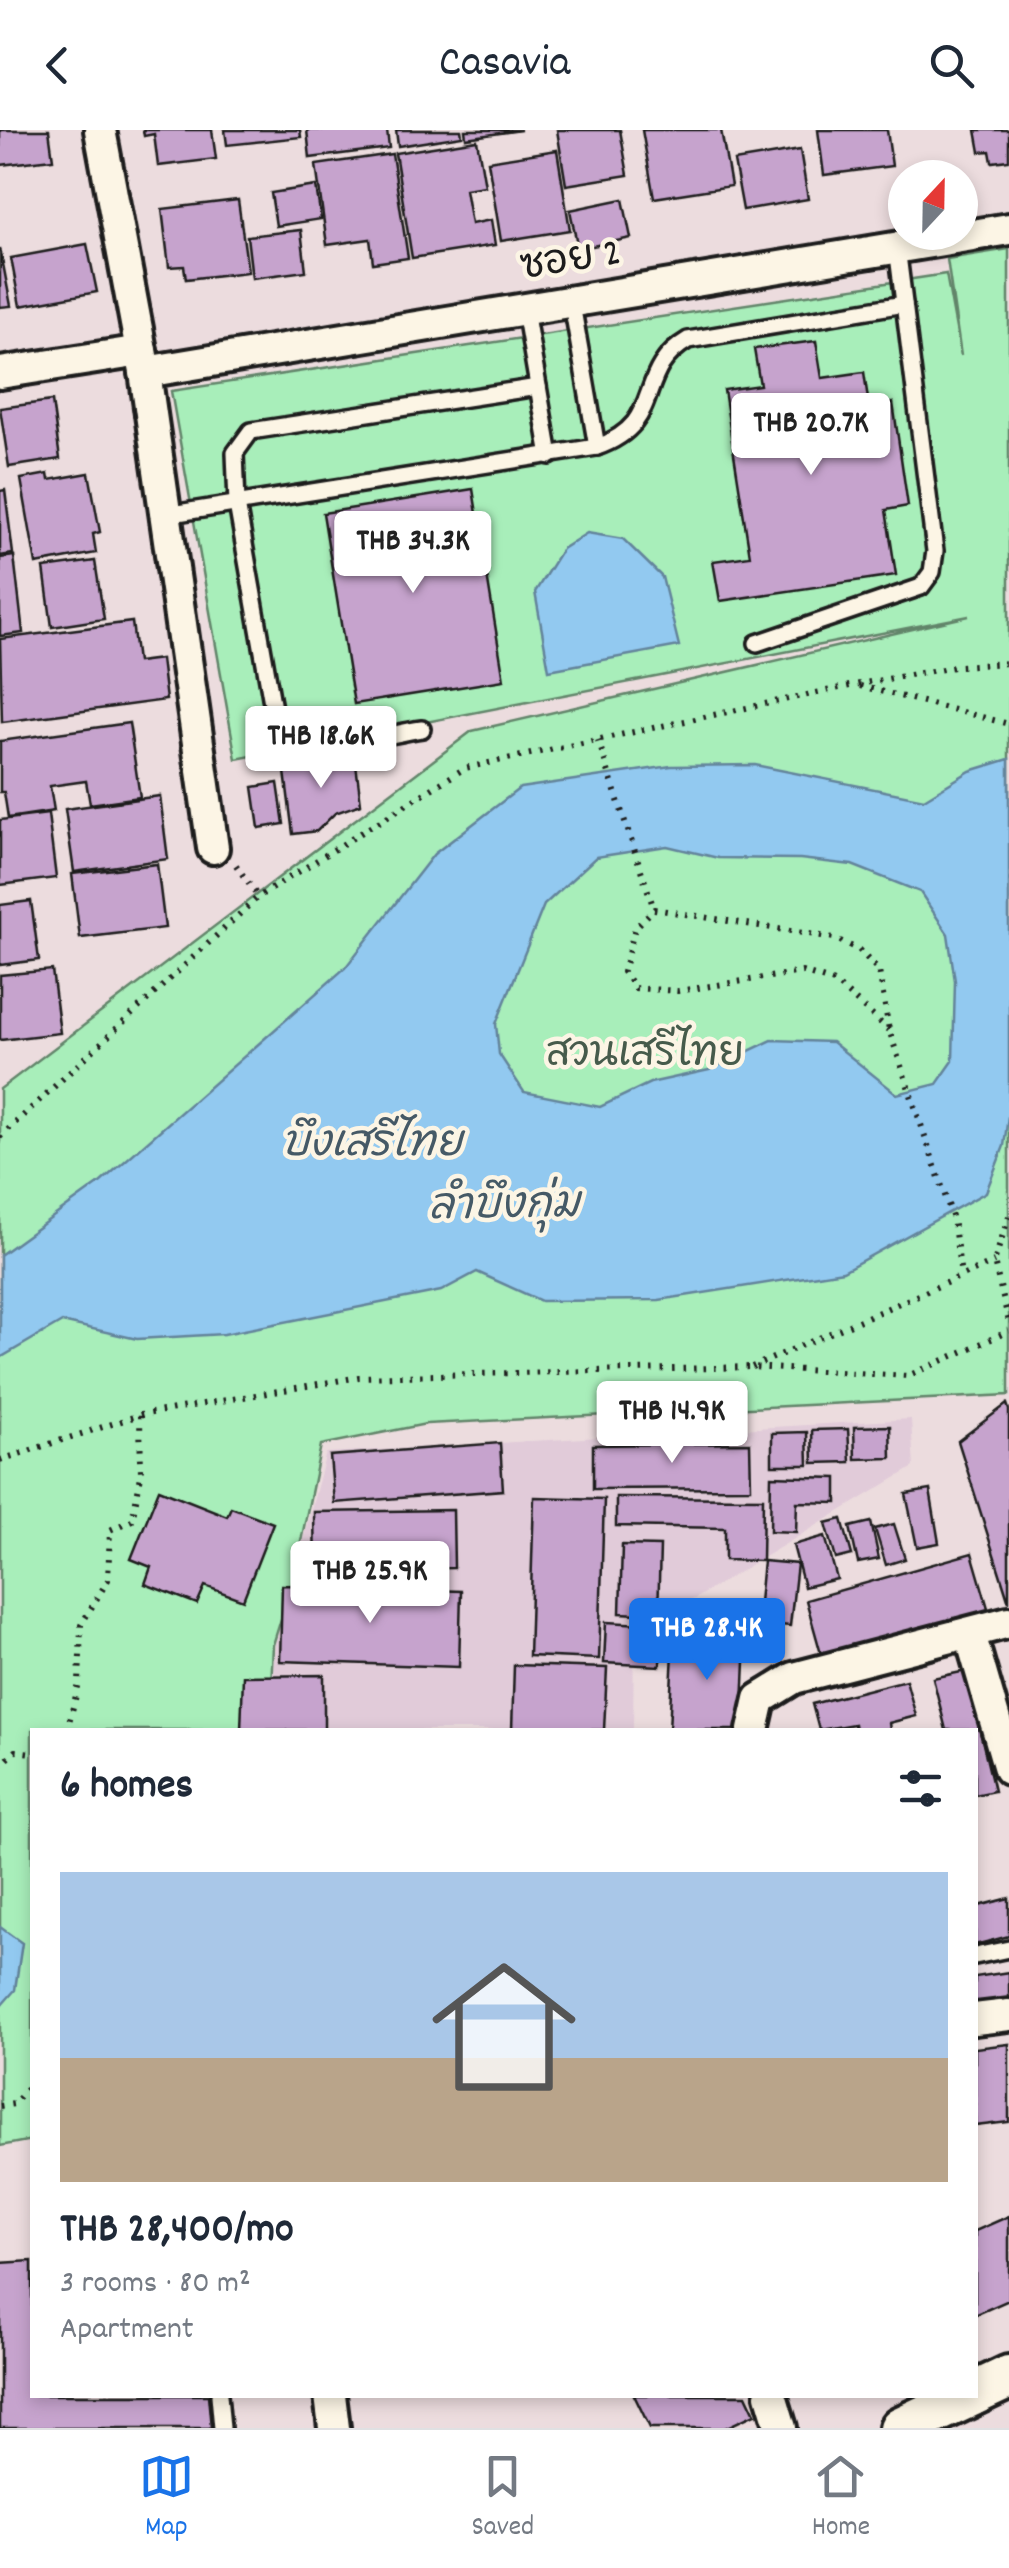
<!DOCTYPE html>
<meta charset="utf-8">
<style>
body{margin:0;font-family:Dekko,"Playpen Sans Thai",sans-serif;background:#f2f2f3;color:#1f2937;height:100vh;display:flex;flex-direction:column;font-size:38px;white-space:nowrap}
*{box-sizing:border-box;margin:0}
p{font-size:32px;color:#747a83}
.icon{flex:none;width:55px;height:55px;fill:none;stroke:currentColor;stroke-width:2;stroke-linecap:round;stroke-linejoin:round}
.map{position:relative;flex:1;overflow:hidden}
.panel{position:absolute;left:30px;top:1598px;width:948px;height:670px;display:flex;flex-direction:column;background:#fff;border-radius:0px;box-shadow:0 5px 15px #0003}
.panel>*{flex:none}
.needle{width:65px;rotate:22deg}
.controls{position:absolute;left:888px;top:30px;display:grid;gap:20px}
.controls a{display:grid;place-items:center;width:90px;height:90px;border-radius:50%;background:#fff;box-shadow:0 5px 15px #0003;font-size:50px}
.price{position:absolute;translate:-50% -85px;padding:0 22px;border-radius:10px;background:#fff;color:#222;font-size:32px;line-height:65px;filter:drop-shadow(0 2px 5px #0008)}
.price::after{content:'';position:absolute;left:50%;top:60px;width:30px;height:22px;margin-left:-15px;background:inherit;clip-path:polygon(0 0,100% 0,50% 100%)}
.price.on{background:#1a73e8;color:#fff}
ul{padding:0;list-style:none}
li{display:grid;align-content:center;gap:20px;height:530px;padding:0 30px}
li span{display:grid;place-items:center;height:310px;border-radius:0px;color:#555}
li>.icon{margin-inline-start:auto}
span .icon{width:180px;height:180px;fill:#fffc;stroke-width:1}
li b{font-size:42px}
h2{display:flex;justify-content:space-between;align-items:center;height:120px;padding:0 30px;font-size:42px}
header{display:flex;justify-content:space-between;align-items:center;height:130px;padding:0 30px;background:#fff;font-size:45px;font-weight:600}
.tabs{display:flex;justify-content:space-around;align-items:center;height:140px;border-top:2px solid #e0e1e3;background:#fff;font-size:28px;color:#747a83}
.tabs a{display:grid;justify-items:center;gap:5px}
.tabs .on{color:#1a73e8}
.map>svg:first-child{display:block}
.built{fill:#e1cbd9}
.green{fill:#a8eeba;stroke:#62856b;stroke-width:2.5}
.water{fill:#92c9f0;stroke:#63849b;stroke-width:2.5;fill-rule:evenodd}
.building{fill:#c6a3cd;stroke:#1c1c1c;stroke-width:2.5}
.lines{fill:none;stroke-linecap:round;stroke-linejoin:round}
.lane-casing{stroke:#1c1c1c;stroke-width:22}
.street-casing{stroke:#1c1c1c;stroke-width:38}
.secondary-casing{stroke:#1c1c1c;stroke-width:50}
.path{stroke:#1c1c1c;stroke-width:6;stroke-dasharray:2.5 8;stroke-linecap:butt}
.lane{stroke:#fcf5e5;stroke-width:15}
.street{stroke:#fcf5e5;stroke-width:30}
.secondary{stroke:#fcf5e5;stroke-width:42}
.labels{text-anchor:middle;dominant-baseline:central;stroke-width:9;stroke-linejoin:round;paint-order:stroke}
.street-label{font-size:40px;fill:#1c1c1c;stroke:#fcf5e5}
.park-label{font-size:40px;fill:#465b4b;stroke:#fcf5e5}
.water-label{font-size:42px;font-style:italic;fill:#455966;stroke:#fcf5e5}
</style>
<header><svg class="icon" aria-label="back" viewBox="0 0 24 24"><path d="M15 5l-7 7 7 7"/></svg>Casavia<svg class="icon" aria-label="search" viewBox="0 0 24 24"><circle cx="10" cy="10" r="6"/><path d="M15 15l6 6"/></svg></header>
<div class="map">
<svg width="1009" height="2298" viewBox="0 0 1009 2298">
<rect width="100%" height="100%" fill="#ecdcde"/>
<filter id="ink" filterUnits="userSpaceOnUse"><feTurbulence type="fractalNoise" baseFrequency=".01" numOctaves="2"/><feDisplacementMap in="SourceGraphic" scale="20" xChannelSelector="R" yChannelSelector="G"/><feConvolveMatrix kernelMatrix="1 2 1 2 8 2 1 2 1" color-interpolation-filters="sRGB"/></filter>
<g filter="url(#ink)">
<!-- built -->
<polygon class="built" points="911,1289 914,1337 634,1505 633,1600 270,1600 275,1514 326,1323"/>
<!-- green -->
<polygon class="green" points="1009,119 1009,1265 426,1294 321,1315 293,1450 273,1515 269,1600 32,1600 32,2010 0,2016 0,959 472,601 969,486 236,629 171,261 946,144 961,226 947,129"/>
<!-- water -->
<g class="water">
<polygon points="587,403 623,409 662,447 679,516 549,540 535,462 562,419"/>
<path d="M1009 629V979L1004 1016 986 1062 843 1141 659 1170 541 1171 477 1142 441 1161 224 1204 137 1209 62 1192 0 1228V1125L100 1053 345 838 434 724 520 658 671 636 755 635 924 669 970 641ZM667 716 718 728 800 729 852 735 920 762 948 804 955 851 953 931 937 954 897 964 832 912 772 910 709 940 650 953 600 977 524 962 499 924 496 894 544 775 596 727Z"/>
<polygon points="0,1797 22,1813 15,1860 0,1877"/>
</g>
<!-- building -->
<g class="building">
<polygon points="0,0 49,0 53,29 0,35"/>
<polygon points="143,0 212,0 216,29 158,36 154,4 144,6"/>
<polygon points="225,0 300,0 301,7 227,15"/>
<polygon points="307,0 387,0 389,18 310,28"/>
<polygon points="396,0 461,0 462,6 398,16"/>
<polygon points="465,0 521,0 466,8"/>
<polygon points="557,0 620,0 628,45 566,55"/>
<polygon points="642,0 721,0 731,56 654,68"/>
<polygon points="818,0 887,0 892,36 824,45"/>
<polygon points="976,0 1009,0 1009,30 992,32 990,21 980,22"/>
<polygon points="477,10 485,56 465,59 471,94 491,90 495,115 412,128 395,23"/>
<polygon points="557,20 570,100 501,111 488,31"/>
<polygon points="800,20 808,69 743,80 734,31"/>
<polygon points="392,24 408,128 373,133 370,109 327,115 316,35"/>
<polygon points="316,56 321,89 276,96 271,63"/>
<polygon points="623,69 631,108 578,119 570,80"/>
<polygon points="238,70 248,142 186,149 184,136 169,137 162,79"/>
<polygon points="301,100 306,141 252,148 247,106"/>
<polygon points="87,114 97,162 20,176 11,128"/>
<polygon points="0,118 11,176 0,177"/>
<polygon points="816,211 822,248 864,242 869,276 893,273 908,376 886,380 896,445 720,471 713,431 750,426 724,260 760,255 754,219"/>
<polygon points="52,271 60,329 9,337 0,278"/>
<polygon points="89,343 100,402 93,404 96,423 36,434 21,349 48,344 49,350"/>
<polygon points="473,359 504,550 354,574 323,383"/>
<polygon points="5,360 13,424 0,426 0,361"/>
<polygon points="14,426 23,503 0,506 0,428"/>
<polygon points="95,431 104,489 52,497 44,438"/>
<polygon points="132,492 137,532 161,529 166,570 2,592 0,509"/>
<polygon points="129,593 140,667 90,674 86,651 50,656 54,681 8,688 4,662 0,662 0,611"/>
<polygon points="355,626 361,674 335,683 317,701 293,704 284,634"/>
<polygon points="278,653 284,694 259,698 253,657"/>
<polygon points="160,666 168,729 74,742 65,679"/>
<polygon points="48,684 56,748 0,755 0,690"/>
<polygon points="157,734 165,798 80,808 72,744"/>
<polygon points="31,771 39,830 0,835 0,775"/>
<polygon points="52,840 60,903 0,910 0,845"/>
<polygon points="1007,1274 1009,1280 1009,1472 958,1311"/>
<polygon points="890,1296 891,1328 855,1329 854,1297"/>
<polygon points="848,1299 850,1332 813,1333 812,1300"/>
<polygon points="807,1302 808,1335 772,1335 772,1303"/>
<polygon points="500,1313 503,1360 334,1373 330,1326"/>
<polygon points="750,1313 751,1358 593,1359 593,1315"/>
<polygon points="771,1346 837,1348 837,1373 797,1372 796,1402 770,1401"/>
<polygon points="159,1359 227,1386 231,1377 273,1393 243,1470 205,1456 197,1474 145,1454 151,1437 131,1429"/>
<polygon points="930,1360 939,1413 917,1417 906,1364"/>
<polygon points="534,1367 604,1369 599,1529 529,1526"/>
<polygon points="616,1367 763,1368 762,1431 725,1430 725,1398 616,1396"/>
<polygon points="453,1380 454,1438 315,1440 314,1382"/>
<polygon points="842,1389 852,1425 836,1429 826,1393"/>
<polygon points="871,1392 879,1429 858,1433 850,1397"/>
<polygon points="894,1394 905,1429 886,1435 875,1399"/>
<polygon points="825,1406 837,1449 804,1457 793,1415"/>
<polygon points="622,1415 660,1416 658,1485 620,1483"/>
<polygon points="972,1423 990,1485 823,1531 806,1470"/>
<polygon points="763,1431 797,1434 790,1496 757,1493"/>
<polygon points="282,1455 461,1461 459,1537 280,1531"/>
<polygon points="606,1492 661,1495 660,1536 604,1533"/>
<polygon points="674,1502 746,1508 742,1600 669,1600"/>
<polygon points="514,1535 607,1538 604,1600 512,1600"/>
<polygon points="966,1541 994,1661 975,1665 975,1600 946,1600 933,1548"/>
<polygon points="324,1545 324,1600 241,1600 243,1546"/>
<polygon points="906,1550 916,1586 889,1593 890,1600 855,1600 854,1594 819,1600 812,1574"/>
<polygon points="1009,1768 1009,1806 975,1815 975,1777"/>
<polygon points="1009,1842 1009,1875 975,1880 975,1847"/>
<polygon points="1009,1914 1009,1992 975,1996 975,1918"/>
<polygon points="1009,2086 1009,2170 975,2185 975,2101"/>
<polygon points="32,2131 32,2265 208,2265 211,2298 0,2298 0,2133"/>
<polygon points="634,2265 746,2265 755,2284 725,2298 650,2298"/>
</g>
<g class="lines">
<defs>
<g id="lane">
<polyline points="572,174 597,317"/>
<polyline points="525,180 550,326"/>
<path d="M165 385 597 317C667 292 632 243 688 210L904 174"/>
<polyline points="757,513 921,457 932,442 935,421 897,117"/>
<path d="M422 599C378 605 303 634 275 590L237 374 235 323 251 301 538 257"/>
<polyline points="975,1826 1009,1819"/>
<polyline points="219,2265 222,2298"/>
</g>
<g id="street">
<polyline points="100,0 145,242 213,718"/>
<polyline points="145,242 1009,99"/>
<polyline points="0,243 141,221"/>
<polyline points="970,1504 1009,1639"/>
<polyline points="753,1600 760,1569 794,1548 1009,1492"/>
<polyline points="975,1889 1009,1885"/>
<polyline points="330,2265 334,2298"/>
<polyline points="771,2265 781,2298"/>
</g>
<g id="secondary">
<polyline points="975,2263 1009,2247"/>
<polyline points="901,2298 971,2265"/>
</g>
</defs>
<!-- lane casing -->
<use href="#lane" class="lane-casing"/>
<!-- street casing -->
<use href="#street" class="street-casing"/>
<!-- secondary casing -->
<use href="#secondary" class="secondary-casing"/>
<!-- path -->
<g class="path">
<polyline points="860,556 1009,594"/>
<polyline points="598,610 654,779"/>
<polyline points="236,735 258,767"/>
<polyline points="889,900 834,852 802,842 678,861 635,858 623,842 635,798 654,779 834,808 859,820 879,841 889,900 953,1089 961,1145"/>
<polyline points="0,1007 258,767 465,638 854,555 959,536 1009,533"/>
<polyline points="1009,1086 994,1132 1009,1192"/>
<polyline points="752,1237 994,1132"/>
<polyline points="0,1330 140,1285 359,1247 751,1237 908,1246 1009,1201"/>
<polyline points="67,1600 79,1554 81,1495 108,1450 110,1400 132,1390 141,1346 140,1285"/>
<polyline points="0,1636 16,1621 32,1623"/>
<polyline points="0,1976 14,1974 32,1953"/>
</g>
<!-- lane -->
<use href="#lane" class="lane"/>
<!-- street -->
<use href="#street" class="street"/>
<!-- secondary -->
<use href="#secondary" class="secondary"/>
</g>
</g>
<g class="labels">
<!-- street labels -->
<g class="street-label">
<text transform="translate(571 133) rotate(-9)">ซอย 2</text>
</g>
<!-- park labels -->
<g class="park-label">
<text x="645" y="927">สวนเสรีไทย</text>
</g>
<!-- water labels -->
<g class="water-label">
<text x="372" y="1017">บึงเสรีไทย</text>
<text transform="translate(504 1079) rotate(-1)">ลำบึงกุ่ม</text>
</g>
</g>
</svg>
<div class="controls">
<a><svg class="needle" viewBox="-14 -14 28 28"><path d="M0-13l5 13h-10z" fill="#e53935"/><path d="M0 13l5-13h-10z" fill="#747a83"/></svg></a>
</div>
<b class="price" style="left:811px;top:348px">THB 20.7K</b>
<b class="price" style="left:413px;top:466px">THB 34.3K</b>
<b class="price" style="left:321px;top:661px">THB 18.6K</b>
<b class="price" style="left:672px;top:1336px">THB 14.9K</b>
<b class="price" style="left:370px;top:1496px">THB 25.9K</b>
<b class="price on" style="left:707px;top:1553px">THB 28.4K</b>
<section class="panel">
<h2>6 homes<svg class="icon" aria-label="filters" viewBox="0 0 24 24"><path d="M4 7h16M4 17h16"/><circle cx="9" cy="7" r="2"/><circle cx="15" cy="17" r="2"/></svg></h2>
<ul>
<li><span style="background:linear-gradient(#a9c7e8 60%,#b9a48a 0)"><svg class="icon" aria-label="home" viewBox="0 0 24 24"><path d="M3 11l9-7 9 7M6 9v11h12V9"/></svg></span><div><b>THB 28,400/mo</b><p>3 rooms · 80 m²</p><p>Apartment</p></div></li>
</ul>
</section>
</div>
<nav class="tabs">
<a class="on"><svg class="icon" aria-label="map" viewBox="0 0 24 24"><path d="M3 6l6-2 6 2 6-2v14l-6 2-6-2-6 2zM9 4v14M15 6v14"/></svg>Map</a>
<a><svg class="icon" aria-label="saved" viewBox="0 0 24 24"><path d="M7 4h10v16l-5-4-5 4z"/></svg>Saved</a>
<a><svg class="icon" aria-label="home" viewBox="0 0 24 24"><path d="M3 11l9-7 9 7M6 9v11h12V9"/></svg>Home</a>
</nav>
